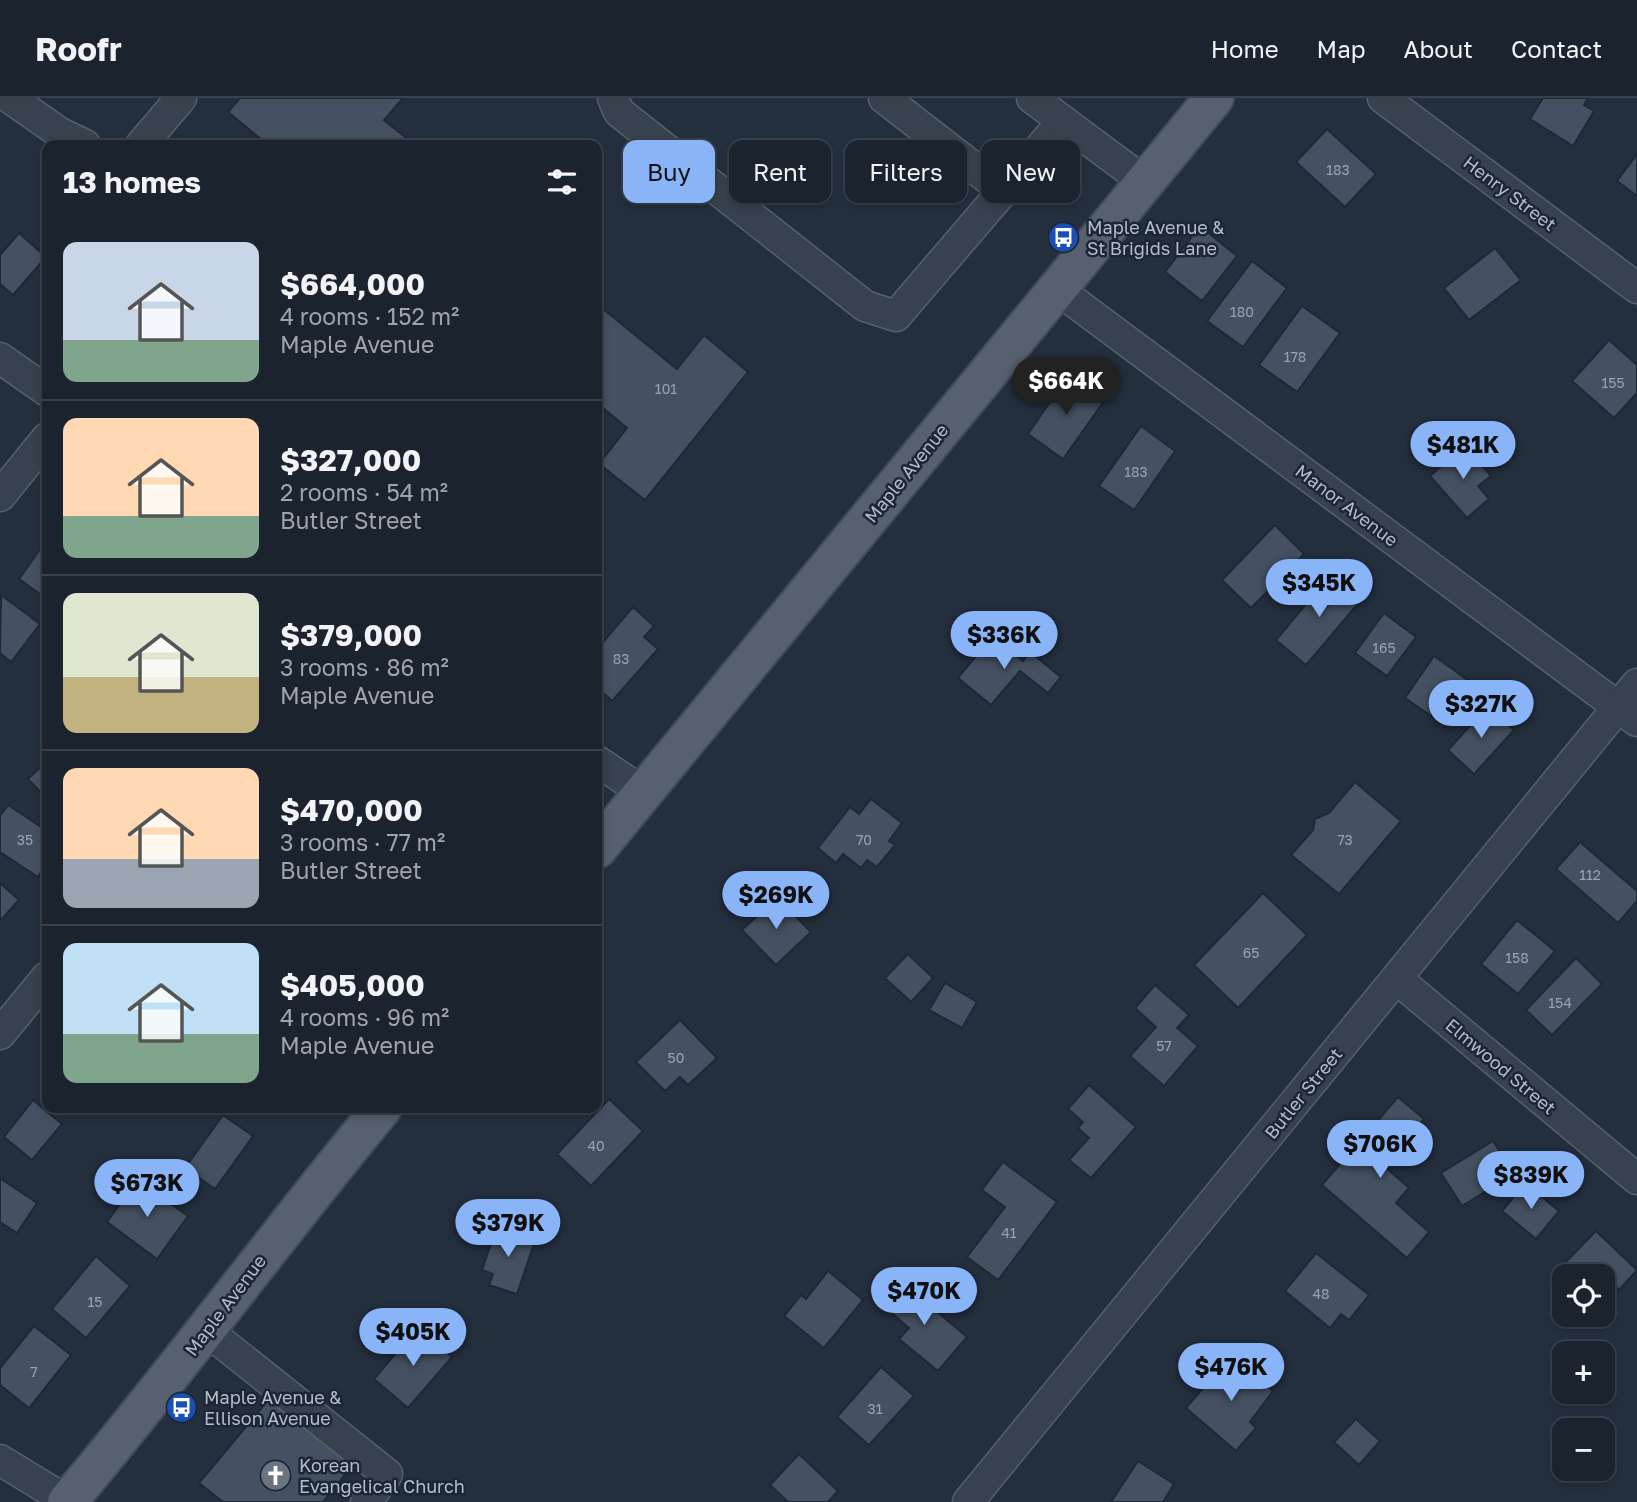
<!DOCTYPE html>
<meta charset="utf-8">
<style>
body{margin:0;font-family:"Golos Text",sans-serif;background:#282f3a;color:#f1f3f6;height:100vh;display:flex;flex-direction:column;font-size:26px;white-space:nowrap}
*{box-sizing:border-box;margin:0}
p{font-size:23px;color:#a0a4aa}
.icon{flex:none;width:38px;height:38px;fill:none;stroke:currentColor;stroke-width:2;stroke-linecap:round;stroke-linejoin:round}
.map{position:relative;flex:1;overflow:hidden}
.panel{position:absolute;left:42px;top:42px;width:560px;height:973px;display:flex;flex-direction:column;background:#1b232e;border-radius:14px;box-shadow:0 4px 10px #0003,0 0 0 2px #39404a}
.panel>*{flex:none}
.hud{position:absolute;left:623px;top:42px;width:665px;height:63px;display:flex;gap:14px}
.tools{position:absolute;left:1552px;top:1166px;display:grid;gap:14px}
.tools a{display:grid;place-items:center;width:63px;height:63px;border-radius:14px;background:#1b232e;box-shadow:0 4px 10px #0003,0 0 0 2px #39404a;font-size:35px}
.price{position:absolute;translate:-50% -60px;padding:0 16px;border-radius:24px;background:#8ab4f8;color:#111;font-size:23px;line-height:46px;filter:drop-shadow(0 2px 4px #0008)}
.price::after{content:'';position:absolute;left:50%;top:42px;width:21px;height:16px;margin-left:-10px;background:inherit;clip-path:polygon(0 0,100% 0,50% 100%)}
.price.selected{background:#222;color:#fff}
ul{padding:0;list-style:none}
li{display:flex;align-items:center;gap:21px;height:175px;padding:0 21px}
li+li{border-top:2px solid #39404a}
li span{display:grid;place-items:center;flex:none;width:196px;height:140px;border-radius:14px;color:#555}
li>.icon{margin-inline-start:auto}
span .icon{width:84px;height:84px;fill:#fffc;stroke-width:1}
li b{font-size:30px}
h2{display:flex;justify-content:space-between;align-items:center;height:84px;padding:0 21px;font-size:30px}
.chip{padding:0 24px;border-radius:14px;background:#1b232e;box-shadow:0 4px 10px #0003,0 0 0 2px #39404a;font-size:24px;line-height:63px}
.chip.selected{background:#8ab4f8;color:#111}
header{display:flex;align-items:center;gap:42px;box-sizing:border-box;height:98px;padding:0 35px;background:#1b232e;border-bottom:2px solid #39404a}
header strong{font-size:33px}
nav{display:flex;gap:38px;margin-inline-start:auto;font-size:24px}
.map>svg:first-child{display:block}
.building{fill:#455162;stroke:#1f2835;stroke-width:2}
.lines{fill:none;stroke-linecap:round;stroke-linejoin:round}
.minor-casing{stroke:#565f6c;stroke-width:33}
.major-casing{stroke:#414a57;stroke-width:42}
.minor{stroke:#38414e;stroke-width:30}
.major{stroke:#56606e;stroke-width:38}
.labels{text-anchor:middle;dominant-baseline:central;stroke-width:5;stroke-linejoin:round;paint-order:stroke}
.number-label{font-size:14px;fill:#98a1af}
.street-label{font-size:18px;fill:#b4bcc9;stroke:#1d2633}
.poi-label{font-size:18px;fill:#b4bcc9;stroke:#1d2633;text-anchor:start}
</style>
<header>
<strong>Roofr</strong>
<nav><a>Home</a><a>Map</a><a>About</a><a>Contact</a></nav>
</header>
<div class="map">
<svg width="1637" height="1404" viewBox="0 0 1637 1404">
<rect width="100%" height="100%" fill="#242f3e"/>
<!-- building -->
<g class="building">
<polygon points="240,0 403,0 384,22 415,47 268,47 228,14"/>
<polygon points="1543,0 1588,0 1584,7 1594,13 1573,48 1530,21"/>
<polygon points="1327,31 1376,76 1345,109 1296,64"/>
<polygon points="1637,56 1637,98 1617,83"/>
<polygon points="1200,128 1237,158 1202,203 1165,174"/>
<polygon points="19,135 46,159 13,197 0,186 0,157"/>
<polygon points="1495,150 1521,182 1469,222 1444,190"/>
<polygon points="1252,163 1287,190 1243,249 1207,223"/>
<polygon points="597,206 677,271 704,237 748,274 645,402 599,366 627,330 597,305"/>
<polygon points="1302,208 1340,235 1297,294 1259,267"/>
<polygon points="1609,242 1637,267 1637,295 1614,320 1572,283"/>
<polygon points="1068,278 1104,303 1063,361 1028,336"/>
<polygon points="1141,328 1175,353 1134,412 1099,388"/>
<polygon points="1465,347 1491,378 1478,388 1489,401 1467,420 1430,378"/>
<polygon points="1275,427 1304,456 1251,510 1222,482"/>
<polygon points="46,443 47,444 47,501 19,481"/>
<polygon points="1332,475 1362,501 1306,567 1276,542"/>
<polygon points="1,497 40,526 11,564 0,555"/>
<polygon points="633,509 654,528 644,539 658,551 612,603 597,589 597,551"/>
<polygon points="1384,515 1416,539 1387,578 1355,555"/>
<polygon points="992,538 1023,563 1030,554 1061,579 1048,595 1020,573 991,607 958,580"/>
<polygon points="1434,558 1469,583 1440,624 1405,600"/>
<polygon points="1488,608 1514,632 1474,676 1448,652"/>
<polygon points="47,663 47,701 28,681"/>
<polygon points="1355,684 1401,723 1339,796 1291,757 1313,732 1315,721 1329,715"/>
<polygon points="871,701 902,725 889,743 895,747 877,769 867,762 861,770 843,756 836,765 818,750 850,709 859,716"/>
<polygon points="8,707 47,733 47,765 38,779 0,754 0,718"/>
<polygon points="1580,744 1637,793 1637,803 1618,825 1556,771"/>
<polygon points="0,785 19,802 0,823"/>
<polygon points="1263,795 1307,837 1238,910 1194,867"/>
<polygon points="777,799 811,834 776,867 742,832"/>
<polygon points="1517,822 1555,853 1518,896 1481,866"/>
<polygon points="908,856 933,880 911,904 885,880"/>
<polygon points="1576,860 1602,886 1552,937 1526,912"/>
<polygon points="945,885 977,904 962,930 929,912"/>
<polygon points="1155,887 1189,917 1177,930 1198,948 1164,988 1130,958 1156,929 1135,910"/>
<polygon points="680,922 717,960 688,987 680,979 665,993 636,964"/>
<polygon points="1089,987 1136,1029 1091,1080 1069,1062 1089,1040 1078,1030 1083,1024 1068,1011"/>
<polygon points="1398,999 1424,1021 1384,1068 1409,1090 1396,1105 1429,1134 1407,1160 1322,1087"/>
<polygon points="609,1001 643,1033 591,1088 557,1056"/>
<polygon points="33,1002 62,1026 32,1062 4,1039"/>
<polygon points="223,1017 253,1038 215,1091 185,1070"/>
<polygon points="1493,1043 1514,1076 1462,1108 1441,1075"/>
<polygon points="1003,1064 1057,1104 998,1182 967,1159 1005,1109 982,1092"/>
<polygon points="0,1080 37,1105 17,1135 0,1124"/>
<polygon points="137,1082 188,1118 157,1161 107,1124"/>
<polygon points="1525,1085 1559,1113 1536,1141 1502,1113"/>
<polygon points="497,1128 536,1140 517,1196 489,1187 493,1176 482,1172"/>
<polygon points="1596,1133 1637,1172 1619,1192 1604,1176 1566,1178 1559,1171"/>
<polygon points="1316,1155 1369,1197 1349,1222 1341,1216 1330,1230 1285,1193"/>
<polygon points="96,1158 130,1188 86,1240 52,1211"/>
<polygon points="828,1173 863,1202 824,1250 784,1218 801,1197 806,1201"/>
<polygon points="901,1183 967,1239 938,1273 899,1241 909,1230 881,1206"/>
<polygon points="34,1228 71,1257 29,1310 0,1287 0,1270"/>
<polygon points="418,1229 452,1259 408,1310 374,1281"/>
<polygon points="1231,1257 1273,1293 1250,1324 1256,1330 1236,1353 1186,1310"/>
<polygon points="881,1269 914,1298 869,1347 837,1319"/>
<polygon points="269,1301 353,1367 323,1404 223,1404 199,1385"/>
<polygon points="1356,1321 1380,1343 1359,1367 1334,1344"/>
<polygon points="799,1356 838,1393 828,1404 788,1404 770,1387"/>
<polygon points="1138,1363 1174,1386 1163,1404 1111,1404"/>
</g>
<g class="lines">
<defs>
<g id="minor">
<polyline points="10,0 60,35 85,47"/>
<polyline points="613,0 619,14 865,208 896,218 1063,23"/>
<polyline points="884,0 1004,93"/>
<polyline points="1032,0 1145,84"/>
<polyline points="1383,0 1637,190"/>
<polyline points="141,47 181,0"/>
<polyline points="1057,191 1637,623"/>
<polyline points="0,260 47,293"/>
<polyline points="0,398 47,340"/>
<polyline points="597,663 643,694"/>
<polyline points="1397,881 1637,1081"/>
<polyline points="0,936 47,879"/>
<polyline points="206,1232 387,1376 366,1404"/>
<polyline points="0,1362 69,1404"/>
<polyline points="968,1404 1637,586"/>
</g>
<g id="major">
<polyline points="597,751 1214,0"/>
<path d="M67 1404C176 1275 275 1139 382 1010"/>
</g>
</defs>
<!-- minor casing -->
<use href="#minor" class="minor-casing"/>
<!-- major casing -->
<use href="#major" class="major-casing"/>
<!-- minor -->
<use href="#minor" class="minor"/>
<!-- major -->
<use href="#major" class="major"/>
</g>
<!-- icons -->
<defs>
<symbol id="bus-disc" viewBox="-11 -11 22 22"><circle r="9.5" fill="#1a4fb4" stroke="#1d2633"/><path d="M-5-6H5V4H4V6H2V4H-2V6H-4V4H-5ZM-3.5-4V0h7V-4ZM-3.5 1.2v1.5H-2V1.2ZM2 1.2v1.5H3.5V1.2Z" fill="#fff"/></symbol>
<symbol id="church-disc" viewBox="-11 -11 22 22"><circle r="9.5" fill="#6b7280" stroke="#1d2633"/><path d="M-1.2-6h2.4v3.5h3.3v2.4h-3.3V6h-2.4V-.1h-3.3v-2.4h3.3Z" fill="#fff"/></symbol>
</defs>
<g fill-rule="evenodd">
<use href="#bus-disc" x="1046" y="122" width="35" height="35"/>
<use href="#bus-disc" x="164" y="1292" width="35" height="35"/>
<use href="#church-disc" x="258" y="1360" width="35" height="35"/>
</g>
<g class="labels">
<!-- number labels -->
<g class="number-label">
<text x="1338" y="71">183</text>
<text x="1242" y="213">180</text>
<text x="1295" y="258">178</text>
<text x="1613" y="284">155</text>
<text x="666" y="290">101</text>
<text x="1136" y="373">183</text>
<text x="1384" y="549">165</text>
<text x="621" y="560">83</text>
<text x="25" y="741">35</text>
<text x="864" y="741">70</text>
<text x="1345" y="741">73</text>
<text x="1590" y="776">112</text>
<text x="1251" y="854">65</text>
<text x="1517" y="859">158</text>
<text x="1560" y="904">154</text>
<text x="1164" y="947">57</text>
<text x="676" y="959">50</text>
<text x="596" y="1047">40</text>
<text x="1009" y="1134">41</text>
<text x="1321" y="1195">48</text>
<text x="95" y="1203">15</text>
<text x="34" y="1273">7</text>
<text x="875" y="1310">31</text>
</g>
<!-- street labels -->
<g class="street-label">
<text transform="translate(1510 95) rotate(37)">Henry Street</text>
<text transform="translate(906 375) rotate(-51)">Maple Avenue</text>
<text transform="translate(1347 407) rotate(37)">Manor Avenue</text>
<text transform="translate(1501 968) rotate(40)">Elmwood Street</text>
<text transform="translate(1303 995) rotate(-51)">Butler Street</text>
<text transform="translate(225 1207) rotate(-53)">Maple Avenue</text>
</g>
<!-- poi labels -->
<g class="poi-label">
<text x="1087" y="129">Maple Avenue &amp;<tspan x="1087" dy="21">St Brigids Lane</tspan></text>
<text x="204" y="1299">Maple Avenue &amp;<tspan x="204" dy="21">Ellison Avenue</tspan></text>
<text x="299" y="1367">Korean<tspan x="299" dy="21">Evangelical Church</tspan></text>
</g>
</g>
</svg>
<div class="tools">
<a><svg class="icon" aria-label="locate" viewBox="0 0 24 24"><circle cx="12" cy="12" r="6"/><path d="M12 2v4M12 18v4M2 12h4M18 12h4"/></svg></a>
<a>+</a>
<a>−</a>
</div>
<b class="price selected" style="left:1066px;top:319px">$664K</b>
<b class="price" style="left:1463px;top:383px">$481K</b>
<b class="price" style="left:1319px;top:521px">$345K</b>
<b class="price" style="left:1004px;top:573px">$336K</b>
<b class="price" style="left:1481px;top:642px">$327K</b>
<b class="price" style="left:776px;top:833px">$269K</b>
<b class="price" style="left:1380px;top:1082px">$706K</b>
<b class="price" style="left:1531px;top:1113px">$839K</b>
<b class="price" style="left:147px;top:1121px">$673K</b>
<b class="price" style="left:508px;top:1161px">$379K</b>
<b class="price" style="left:924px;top:1229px">$470K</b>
<b class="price" style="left:413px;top:1270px">$405K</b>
<b class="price" style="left:1231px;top:1305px">$476K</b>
<div class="hud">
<a class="chip selected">Buy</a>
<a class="chip">Rent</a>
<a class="chip">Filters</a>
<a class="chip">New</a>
</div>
<section class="panel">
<h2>13 homes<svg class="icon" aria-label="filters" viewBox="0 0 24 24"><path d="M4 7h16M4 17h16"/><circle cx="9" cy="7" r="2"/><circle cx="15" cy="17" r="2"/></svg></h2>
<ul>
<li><span style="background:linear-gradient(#c9d6e8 70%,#7fa58c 0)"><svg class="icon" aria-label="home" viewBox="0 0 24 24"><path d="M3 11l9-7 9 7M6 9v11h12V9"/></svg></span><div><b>$664,000</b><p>4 rooms · 152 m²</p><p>Maple Avenue</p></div></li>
<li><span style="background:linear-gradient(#ffd9b3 70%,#7fa58c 0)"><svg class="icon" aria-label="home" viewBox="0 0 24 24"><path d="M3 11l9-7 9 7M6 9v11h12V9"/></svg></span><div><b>$327,000</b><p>2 rooms · 54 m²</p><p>Butler Street</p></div></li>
<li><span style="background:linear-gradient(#dfe7d0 60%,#c2b280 0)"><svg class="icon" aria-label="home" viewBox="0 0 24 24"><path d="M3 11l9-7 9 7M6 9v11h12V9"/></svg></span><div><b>$379,000</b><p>3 rooms · 86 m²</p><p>Maple Avenue</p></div></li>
<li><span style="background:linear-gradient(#ffd9b3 65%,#9aa5b1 0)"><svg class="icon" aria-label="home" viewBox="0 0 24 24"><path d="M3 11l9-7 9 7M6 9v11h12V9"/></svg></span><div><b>$470,000</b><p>3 rooms · 77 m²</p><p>Butler Street</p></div></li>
<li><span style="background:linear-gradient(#bfe0f5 65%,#7fa58c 0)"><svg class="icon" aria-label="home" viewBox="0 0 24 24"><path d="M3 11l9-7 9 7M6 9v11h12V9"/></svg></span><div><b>$405,000</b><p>4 rooms · 96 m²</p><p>Maple Avenue</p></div></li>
</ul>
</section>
</div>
